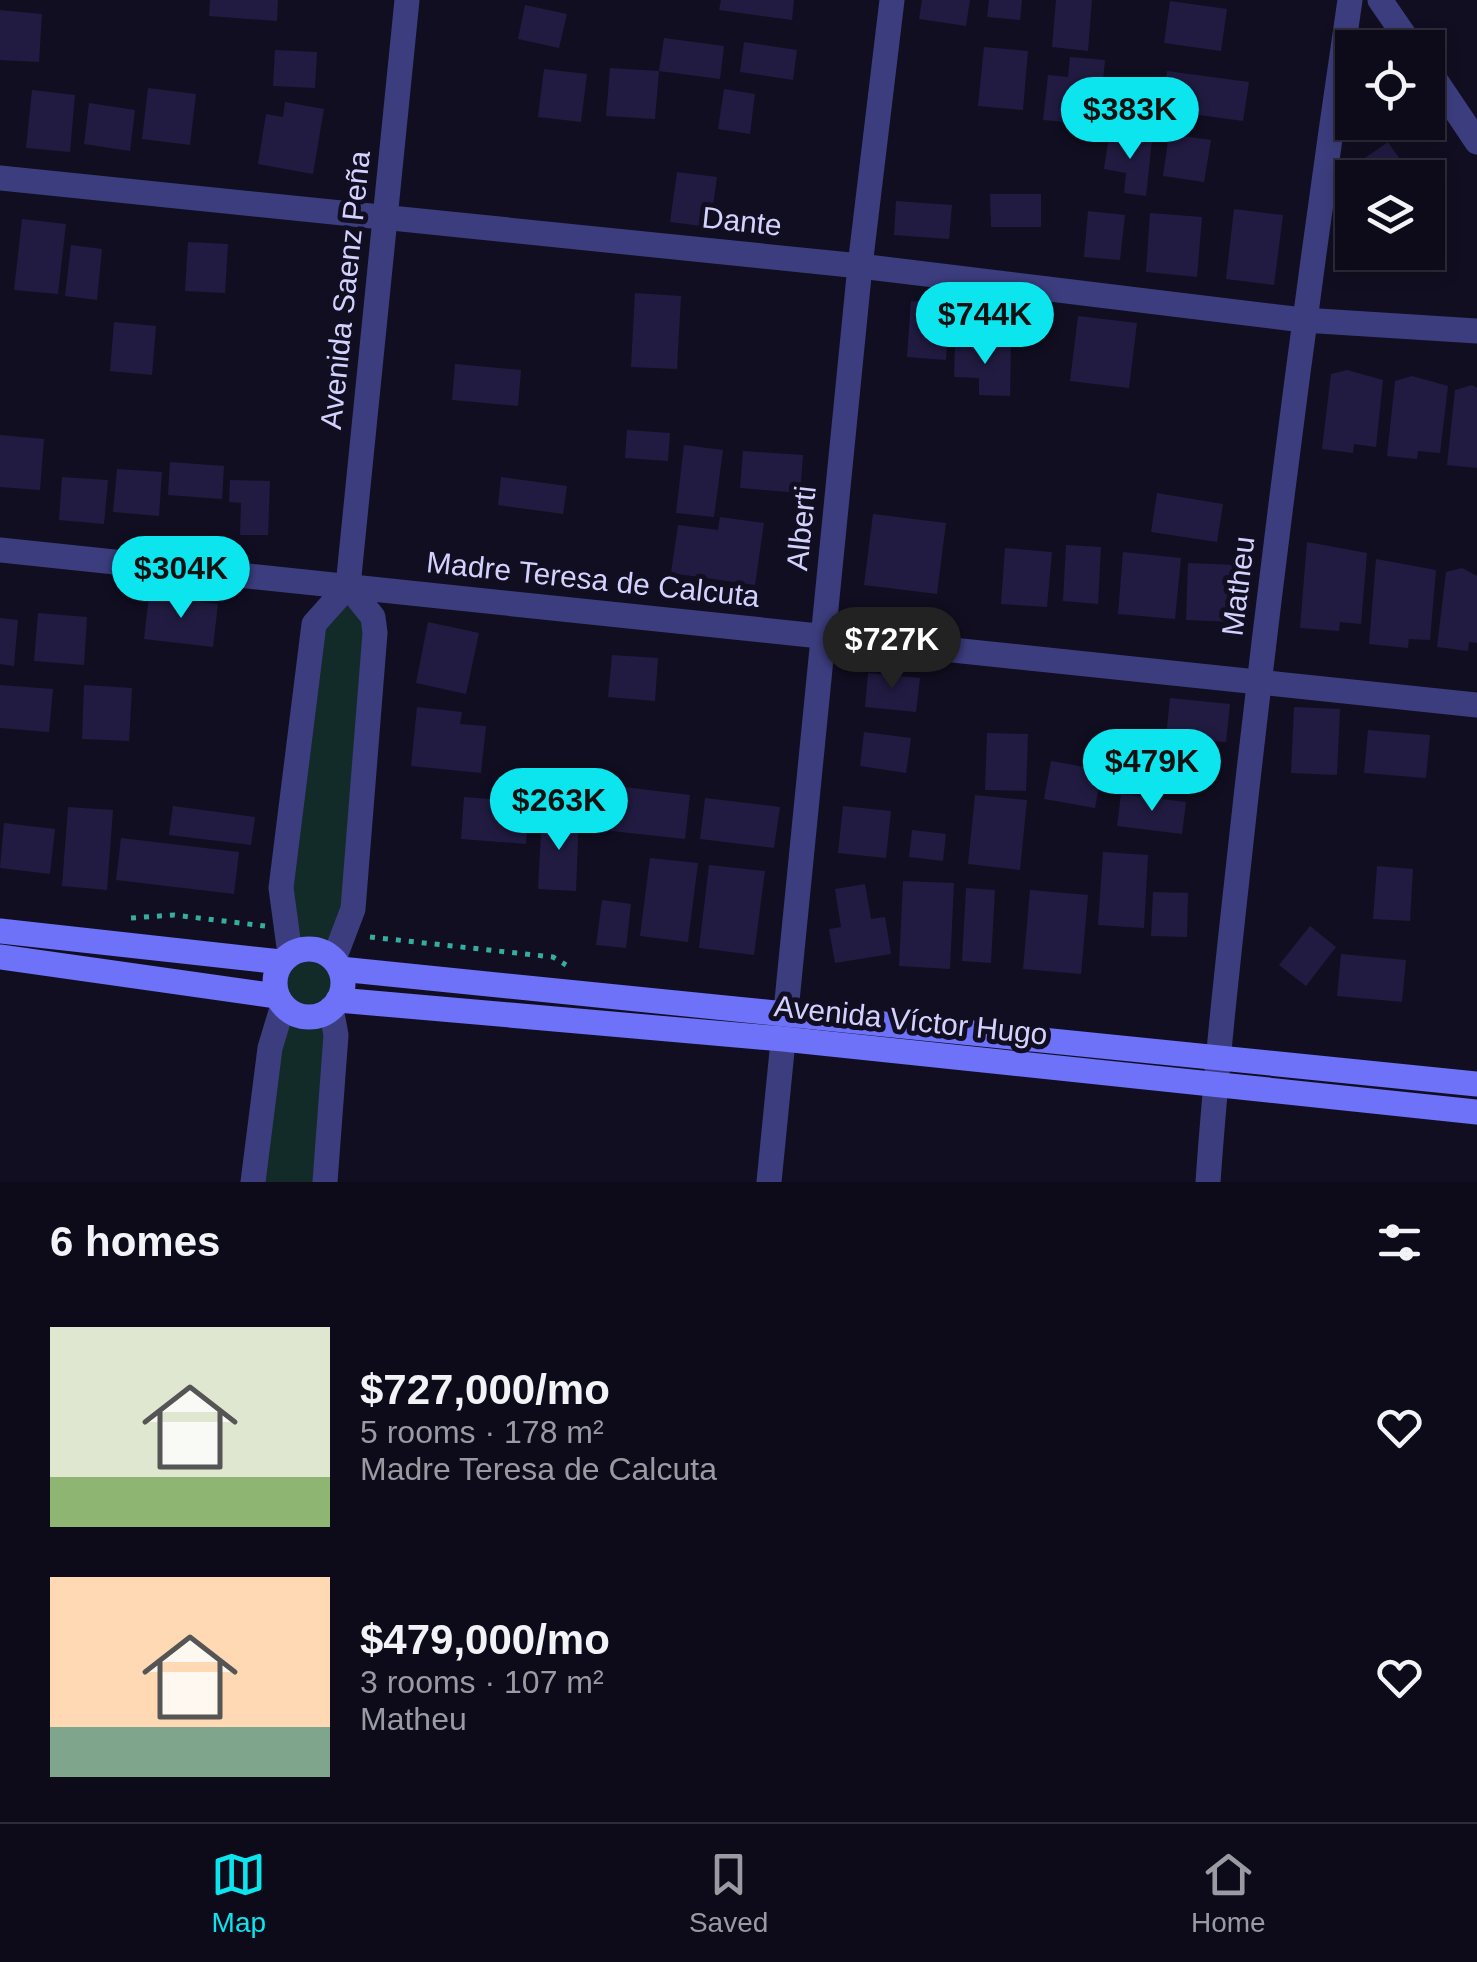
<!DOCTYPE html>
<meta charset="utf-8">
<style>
body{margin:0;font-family:Helvetica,sans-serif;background:#1b1826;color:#f1f3f6;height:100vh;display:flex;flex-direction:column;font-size:38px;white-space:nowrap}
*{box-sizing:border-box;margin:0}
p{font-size:32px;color:#9a9aa2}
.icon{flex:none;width:55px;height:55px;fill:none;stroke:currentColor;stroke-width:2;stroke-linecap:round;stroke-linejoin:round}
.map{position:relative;height:1182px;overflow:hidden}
.panel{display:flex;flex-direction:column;background:#0d0a19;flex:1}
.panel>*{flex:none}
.tools{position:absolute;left:1335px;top:30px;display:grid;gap:20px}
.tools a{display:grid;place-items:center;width:110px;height:110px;border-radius:0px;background:#0d0a19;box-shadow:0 5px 15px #0003,0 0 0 2px #2d2b38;font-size:50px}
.price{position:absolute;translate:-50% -85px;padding:0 22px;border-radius:35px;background:#0ce5ee;color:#111;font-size:32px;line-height:65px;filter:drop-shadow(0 2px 5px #0008)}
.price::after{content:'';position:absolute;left:50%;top:60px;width:30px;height:22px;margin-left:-15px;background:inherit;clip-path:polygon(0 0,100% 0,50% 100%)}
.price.active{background:#222;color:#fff}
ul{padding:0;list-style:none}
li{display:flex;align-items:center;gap:30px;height:250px;padding:0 50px}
li span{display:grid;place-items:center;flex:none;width:280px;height:200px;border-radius:0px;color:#555}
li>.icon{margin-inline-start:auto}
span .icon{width:120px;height:120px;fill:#fffc;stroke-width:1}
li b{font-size:42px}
h2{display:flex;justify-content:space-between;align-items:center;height:120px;padding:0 50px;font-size:42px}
.dock{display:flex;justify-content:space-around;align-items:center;height:140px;border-top:2px solid #2d2b38;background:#0d0a19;font-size:28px;color:#9a9aa2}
.dock a{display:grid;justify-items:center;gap:5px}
.dock .active{color:#0ce5ee}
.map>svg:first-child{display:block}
.green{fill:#122b29}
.building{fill:#211b41}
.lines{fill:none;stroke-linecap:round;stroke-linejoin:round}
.path{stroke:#34ae9f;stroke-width:5;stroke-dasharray:5 8;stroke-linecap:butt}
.minor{stroke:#3c3d7e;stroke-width:25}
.secondary{stroke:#6d72f8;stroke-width:25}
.labels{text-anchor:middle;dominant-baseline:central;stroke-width:10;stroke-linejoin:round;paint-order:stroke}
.street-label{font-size:30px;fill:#d3d1fd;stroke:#110e21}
</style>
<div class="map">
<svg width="1477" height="1182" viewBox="0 0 1477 1182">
<rect width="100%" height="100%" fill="#110e21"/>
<!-- green -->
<polygon class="green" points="348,586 373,617 325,1182 256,1182 314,624"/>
<!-- building -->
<g class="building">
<polygon points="210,0 278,0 277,21 209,16"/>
<polygon points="721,0 794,0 792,20 719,10"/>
<polygon points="922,0 970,0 966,26 919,19"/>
<polygon points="989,0 1022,0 1020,20 987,17"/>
<polygon points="1056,0 1092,0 1088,51 1052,47"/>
<polygon points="1170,1 1227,9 1221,51 1164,43"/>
<polygon points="525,5 567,14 559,48 518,39"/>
<polygon points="0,10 42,14 39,62 0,60"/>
<polygon points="664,38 724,46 720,79 659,71"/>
<polygon points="744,42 797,50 793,80 740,72"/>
<polygon points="984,47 1028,51 1023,110 978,106"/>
<polygon points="275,50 317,52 315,88 273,86"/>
<polygon points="1070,57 1105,60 1099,125 1043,120 1048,75 1068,77"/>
<polygon points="610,68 659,71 655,119 606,116"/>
<polygon points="544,69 587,74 581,122 538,117"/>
<polygon points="1167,71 1249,82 1243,121 1162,110"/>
<polygon points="148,88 196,94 190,145 142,139"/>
<polygon points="724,89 755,94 750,134 718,129"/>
<polygon points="32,90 75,95 70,152 26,148"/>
<polygon points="285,102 324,109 313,174 258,164 266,114 283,117"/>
<polygon points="89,103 135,110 130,151 84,144"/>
<polygon points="1169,134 1211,140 1204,182 1163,176"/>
<polygon points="1109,135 1152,140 1146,196 1124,193 1126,173 1104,169"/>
<polygon points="1388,142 1413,178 1367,178 1372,174 1362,160"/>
<polygon points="677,172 717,177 710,227 670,222"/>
<polygon points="990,194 1041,194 1041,227 991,227"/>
<polygon points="1428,197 1443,219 1428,230"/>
<polygon points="896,201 952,205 949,239 894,235"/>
<polygon points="1234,209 1283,215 1274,285 1226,279"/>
<polygon points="1088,211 1125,215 1120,260 1084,257"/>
<polygon points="1150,213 1202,217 1197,277 1146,272"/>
<polygon points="22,219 66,224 58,294 14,290"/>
<polygon points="188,242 228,244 225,293 185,291"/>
<polygon points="71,245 102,249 97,300 65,296"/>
<polygon points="635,293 681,296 677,369 631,367"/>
<polygon points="911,301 950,304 946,360 907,357"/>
<polygon points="1078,316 1137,323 1129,388 1070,381"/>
<polygon points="114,322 156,326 152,375 110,371"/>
<polygon points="955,344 1011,344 1010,396 979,395 979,378 954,377"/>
<polygon points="455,364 521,370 518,406 452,400"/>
<polygon points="1347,370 1383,380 1376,447 1354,444 1353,453 1322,449 1331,374"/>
<polygon points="1412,376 1448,386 1440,453 1418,451 1417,459 1387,456 1395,381"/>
<polygon points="1472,385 1477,388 1477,468 1447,465 1455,390"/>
<polygon points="627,430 670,433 668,461 625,458"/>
<polygon points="0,435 44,439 40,490 0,487"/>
<polygon points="684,445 723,450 714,517 676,513"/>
<polygon points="743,451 803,455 800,493 740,488"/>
<polygon points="170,462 224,466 222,499 168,495"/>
<polygon points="117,469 162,472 159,516 113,512"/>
<polygon points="62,477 108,480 104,524 59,520"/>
<polygon points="501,477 567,486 563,514 498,505"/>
<polygon points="230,480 270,481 268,535 240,535 241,503 229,502"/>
<polygon points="1157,493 1223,504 1217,542 1151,532"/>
<polygon points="873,514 946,523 937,594 864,585"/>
<polygon points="720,517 764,523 755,585 671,573 678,525 718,530"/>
<polygon points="1307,542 1367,553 1361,624 1340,622 1339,631 1300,628"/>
<polygon points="1066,545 1101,547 1098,604 1063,601"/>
<polygon points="1005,548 1052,552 1047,607 1001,604"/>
<polygon points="1123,552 1181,558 1175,619 1118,614"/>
<polygon points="1376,559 1436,570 1430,640 1409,639 1408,648 1369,644"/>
<polygon points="1188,563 1236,565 1234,622 1186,620"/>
<polygon points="1462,568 1477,576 1477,643 1469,642 1468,651 1437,647 1446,572"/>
<polygon points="149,595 218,604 213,647 144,639"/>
<polygon points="38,613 87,617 84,665 34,661"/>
<polygon points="0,618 18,620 14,666 0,664"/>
<polygon points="428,622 479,633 466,694 416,683"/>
<polygon points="612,655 658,658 655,701 608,697"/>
<polygon points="868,673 920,678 916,712 865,707"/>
<polygon points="0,685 53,689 49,732 0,728"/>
<polygon points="84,685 132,688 129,741 82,739"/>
<polygon points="1170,698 1230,704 1226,742 1166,737"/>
<polygon points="417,707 462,712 460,724 486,726 481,773 411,766"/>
<polygon points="1294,707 1340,709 1337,775 1291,773"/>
<polygon points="1368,730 1430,735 1426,778 1364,773"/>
<polygon points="864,732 911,738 906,773 860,766"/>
<polygon points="987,733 1028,734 1026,791 985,790"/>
<polygon points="1114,738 1201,745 1197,788 1110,780"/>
<polygon points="1051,761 1102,770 1095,808 1044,799"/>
<polygon points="616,786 690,795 685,839 611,831"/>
<polygon points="1121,794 1186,802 1182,834 1117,826"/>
<polygon points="975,795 1027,800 1020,870 968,864"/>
<polygon points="464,797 529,802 526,844 461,839"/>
<polygon points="705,798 780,807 774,848 700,839"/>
<polygon points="173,806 255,817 251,845 169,835"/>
<polygon points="843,806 891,811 886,858 838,853"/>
<polygon points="68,807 113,810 107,890 62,886"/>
<polygon points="542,814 579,816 576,891 538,889"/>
<polygon points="4,823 55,829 50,874 0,868"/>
<polygon points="912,830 946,834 943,861 909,857"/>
<polygon points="121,838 239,852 234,894 116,880"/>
<polygon points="1103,852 1148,855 1144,928 1098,925"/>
<polygon points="650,858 698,863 688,942 640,936"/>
<polygon points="709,865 765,871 754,955 699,948"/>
<polygon points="1377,866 1413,869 1410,921 1373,919"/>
<polygon points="903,881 954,883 950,969 899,966"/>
<polygon points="865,884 871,919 885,917 891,954 835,963 829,929 841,927 835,889"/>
<polygon points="966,888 995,890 991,963 962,961"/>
<polygon points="1030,890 1088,895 1081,974 1023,969"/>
<polygon points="1153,892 1188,893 1187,937 1151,936"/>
<polygon points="602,900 631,904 626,948 596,945"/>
<polygon points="1310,926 1336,947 1306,986 1279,965"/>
<polygon points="1341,954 1406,960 1402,1002 1337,996"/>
</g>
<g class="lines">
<!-- path -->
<g class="path">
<polyline points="131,918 174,915 265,926"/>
<polyline points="370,937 553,957 566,965"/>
</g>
<!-- minor -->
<g class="minor">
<polyline points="1380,0 1413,48"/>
<polyline points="1428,69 1477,142"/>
<polyline points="0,178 860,266 1303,320 1477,331"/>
<polyline points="0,550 1477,705"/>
<polyline points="290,954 281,888 314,624 348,586 407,0"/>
<polyline points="334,959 353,909 375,633 373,617 348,586"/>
<polyline points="253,1182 270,1048 283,1005"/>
<polyline points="325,1182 336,1035 331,1008"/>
<polyline points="769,1182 860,266 892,0"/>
<path d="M1208 1182C1217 1053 1232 925 1246 797 1276 531 1311 265 1350 0"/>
</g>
<!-- secondary -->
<g class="secondary">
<polyline points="0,931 281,962"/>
<circle cx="309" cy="983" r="34"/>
<polyline points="0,957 277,996"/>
<polyline points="340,969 1477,1084"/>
<polyline points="338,1000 783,1039 1477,1112"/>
</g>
</g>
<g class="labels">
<!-- street labels -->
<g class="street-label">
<text transform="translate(742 221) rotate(6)">Dante</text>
<text transform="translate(345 290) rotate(-84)">Avenida Saenz Peña</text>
<text transform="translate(801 528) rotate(-84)">Alberti</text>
<text transform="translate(593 579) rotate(6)">Madre Teresa de Calcuta</text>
<text transform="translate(1238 586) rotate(-83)">Matheu</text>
<text transform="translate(911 1020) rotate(6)">Avenida Víctor Hugo</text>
</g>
</g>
</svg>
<div class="tools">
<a><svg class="icon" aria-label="locate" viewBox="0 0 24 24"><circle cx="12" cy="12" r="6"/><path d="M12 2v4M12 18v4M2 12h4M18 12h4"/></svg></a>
<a><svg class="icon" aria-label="layers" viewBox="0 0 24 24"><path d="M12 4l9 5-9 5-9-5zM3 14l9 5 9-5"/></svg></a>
</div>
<b class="price" style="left:1130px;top:162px">$383K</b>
<b class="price" style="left:985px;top:367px">$744K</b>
<b class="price" style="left:181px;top:621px">$304K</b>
<b class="price active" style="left:892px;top:692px">$727K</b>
<b class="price" style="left:1152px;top:814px">$479K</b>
<b class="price" style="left:559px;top:853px">$263K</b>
</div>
<section class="panel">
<h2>6 homes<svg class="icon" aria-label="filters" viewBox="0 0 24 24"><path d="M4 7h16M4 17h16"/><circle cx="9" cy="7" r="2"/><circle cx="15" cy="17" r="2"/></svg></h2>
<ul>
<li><span style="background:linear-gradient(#dfe7d0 75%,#8fb573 0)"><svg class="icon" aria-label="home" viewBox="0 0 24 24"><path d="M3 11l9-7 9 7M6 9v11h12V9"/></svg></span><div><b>$727,000/mo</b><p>5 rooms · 178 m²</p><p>Madre Teresa de Calcuta</p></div><svg class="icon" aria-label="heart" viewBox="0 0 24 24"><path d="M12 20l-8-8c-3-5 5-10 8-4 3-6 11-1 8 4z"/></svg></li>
<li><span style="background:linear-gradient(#ffd9b3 75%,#7fa58c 0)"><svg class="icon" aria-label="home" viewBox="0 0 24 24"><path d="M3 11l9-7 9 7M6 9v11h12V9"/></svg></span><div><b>$479,000/mo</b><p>3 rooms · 107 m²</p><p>Matheu</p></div><svg class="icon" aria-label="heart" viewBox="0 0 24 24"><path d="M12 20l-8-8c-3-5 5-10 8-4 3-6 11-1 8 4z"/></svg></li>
</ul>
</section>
<nav class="dock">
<a class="active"><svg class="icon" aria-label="map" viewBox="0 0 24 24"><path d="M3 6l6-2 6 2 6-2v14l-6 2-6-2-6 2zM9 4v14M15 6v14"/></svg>Map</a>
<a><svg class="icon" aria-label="saved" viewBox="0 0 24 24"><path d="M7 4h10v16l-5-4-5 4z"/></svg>Saved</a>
<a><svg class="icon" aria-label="home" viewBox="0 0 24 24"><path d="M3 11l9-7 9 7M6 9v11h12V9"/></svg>Home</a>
</nav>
